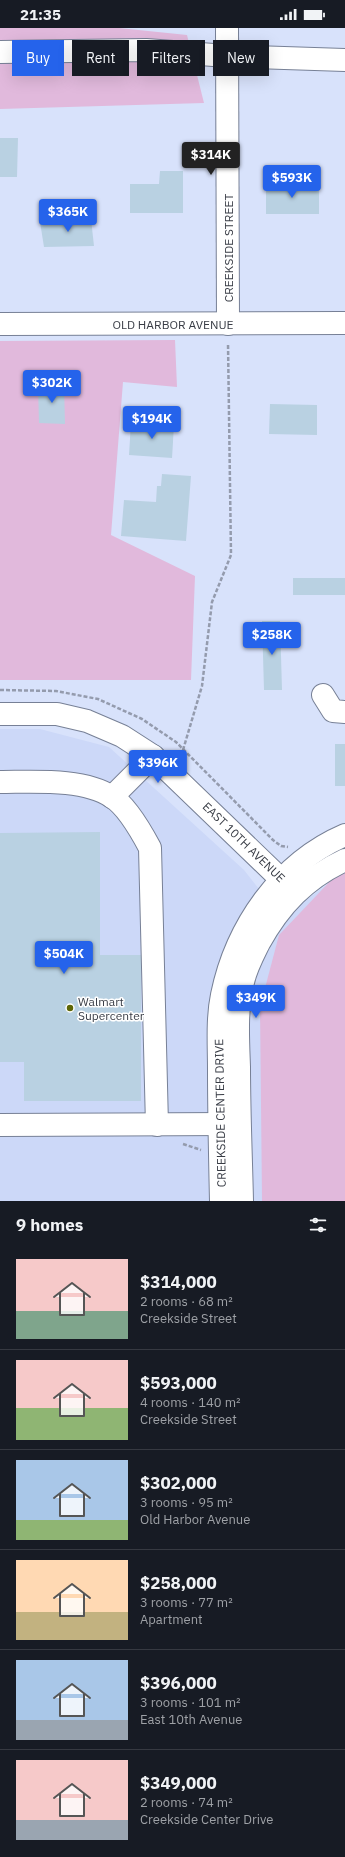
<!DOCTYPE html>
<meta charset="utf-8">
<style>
body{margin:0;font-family:"IBM Plex Sans",sans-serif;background:#242831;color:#f1f3f6;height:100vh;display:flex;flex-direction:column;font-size:15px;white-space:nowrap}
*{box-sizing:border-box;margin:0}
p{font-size:13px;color:#9ea1a6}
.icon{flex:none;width:22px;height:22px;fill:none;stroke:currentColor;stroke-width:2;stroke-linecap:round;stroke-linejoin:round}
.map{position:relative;height:1173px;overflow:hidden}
.panel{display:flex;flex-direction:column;background:#171b24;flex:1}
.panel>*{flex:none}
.hud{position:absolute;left:12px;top:12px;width:321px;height:36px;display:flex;gap:8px}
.price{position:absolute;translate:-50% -34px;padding:0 9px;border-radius:4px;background:#2563eb;color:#fff;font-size:13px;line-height:26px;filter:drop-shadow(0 1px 2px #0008)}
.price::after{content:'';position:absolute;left:50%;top:24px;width:12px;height:9px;margin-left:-6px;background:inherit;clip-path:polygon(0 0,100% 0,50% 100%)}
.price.on{background:#222;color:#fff}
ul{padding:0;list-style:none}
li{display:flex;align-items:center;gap:12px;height:100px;padding:0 16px}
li+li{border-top:1px solid #363941}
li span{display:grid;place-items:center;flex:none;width:112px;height:80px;border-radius:0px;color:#555}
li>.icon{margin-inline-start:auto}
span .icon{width:48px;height:48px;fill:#fffc;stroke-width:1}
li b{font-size:17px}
h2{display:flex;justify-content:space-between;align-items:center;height:48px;padding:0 16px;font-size:17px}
.pill{padding:0 14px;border-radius:0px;background:#171b24;box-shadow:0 4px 16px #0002;font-size:14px;line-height:36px}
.pill.on{background:#2563eb;color:#fff}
.status{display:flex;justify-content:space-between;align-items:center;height:28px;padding:0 20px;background:#171b24;direction:ltr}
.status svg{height:11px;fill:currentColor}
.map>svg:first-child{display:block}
.built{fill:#ccd8f8}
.green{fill:#e1b9dc}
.building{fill:#b9d1e2}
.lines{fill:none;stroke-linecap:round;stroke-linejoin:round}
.minor-casing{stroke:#778096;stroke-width:24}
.path{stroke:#949bad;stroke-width:2.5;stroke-dasharray:4 2;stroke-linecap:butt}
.minor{stroke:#fff;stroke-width:22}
.poi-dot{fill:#5d6606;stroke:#fff;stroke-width:1.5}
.labels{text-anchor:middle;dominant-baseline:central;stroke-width:3;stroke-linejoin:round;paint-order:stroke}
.street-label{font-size:12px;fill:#383c45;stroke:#fff}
.poi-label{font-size:12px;fill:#383c45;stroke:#fff;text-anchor:start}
</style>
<div class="status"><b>21:35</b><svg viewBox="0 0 49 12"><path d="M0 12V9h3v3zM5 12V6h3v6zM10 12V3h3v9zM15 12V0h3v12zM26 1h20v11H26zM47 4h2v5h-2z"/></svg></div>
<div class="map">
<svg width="345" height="1173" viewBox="0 0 345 1173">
<rect width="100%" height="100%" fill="#d8e2fb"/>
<!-- built -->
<polygon class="built" points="0,701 40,701 109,719 244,842 282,890 345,843 345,1173 0,1173"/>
<!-- green -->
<g class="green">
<polygon points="0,0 119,0 187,7 204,75 0,81"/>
<polygon points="175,312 177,359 123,354 111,507 195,548 191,652 0,652 0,313"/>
<polygon points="345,844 345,1173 262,1173 260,979 279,907 336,847"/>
</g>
<!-- building -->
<g class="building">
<polygon points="0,110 18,110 17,149 0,149"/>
<polygon points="160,143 183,143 183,185 130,185 130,156 159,156"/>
<rect x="266" y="156" width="53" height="30"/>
<polygon points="91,191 94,218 44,219 40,194"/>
<polygon points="64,357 65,396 39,395 38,358"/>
<polygon points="270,376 317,377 317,407 269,406"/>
<polygon points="131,394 174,397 172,430 129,427"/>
<polygon points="162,446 191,448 186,513 121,508 124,472 156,474 157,458 161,458"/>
<rect x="293" y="550" width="52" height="17"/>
<polygon points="262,593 280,593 282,662 264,662"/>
<rect x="335" y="716" width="10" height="42"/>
<polygon points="100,804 100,927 141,927 141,1073 24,1073 24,1034 0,1034 0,805"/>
</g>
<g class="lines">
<defs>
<g id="minor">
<polyline points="227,0 228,296"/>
<polyline points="0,24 146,22 227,28 345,32"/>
<polyline points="0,296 345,295"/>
<polyline points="323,667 333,683 345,684"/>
<polyline points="0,686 57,686 87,693 122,708 153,728 291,861"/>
<path d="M0 754C33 754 84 750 112 769 127 778 142 805 150 820L157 1097"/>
<polyline points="112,769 153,728"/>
<polyline points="0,1097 232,1096"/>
<path d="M221 1173C220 1129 219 1086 219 1042 219 1017 217 991 222 967 236 899 280 835 345 807"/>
<path d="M242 1173C241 1128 239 1084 239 1039 238 1011 236 981 243 954 246 940 253 927 259 915 280 877 306 850 345 832"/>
</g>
</defs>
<!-- minor casing -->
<use href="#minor" class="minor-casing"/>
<!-- path -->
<g class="path">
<polyline points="0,662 56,663 98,671 142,691 176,714 273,812 281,818 288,819"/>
<polyline points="183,722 202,658 212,574 231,527 228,315"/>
<polyline points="183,1116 201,1122"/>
</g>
<!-- minor -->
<use href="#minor" class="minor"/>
</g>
<!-- markers -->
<circle class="poi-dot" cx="70" cy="980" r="4"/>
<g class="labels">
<!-- street labels -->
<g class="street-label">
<text transform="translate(228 220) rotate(-90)">CREEKSIDE STREET</text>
<text x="173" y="296">OLD HARBOR AVENUE</text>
<text transform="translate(244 814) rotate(44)">EAST 10TH AVENUE</text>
<text transform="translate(220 1085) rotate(-91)">CREEKSIDE CENTER DRIVE</text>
</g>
<!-- poi labels -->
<g class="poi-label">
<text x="78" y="973">Walmart<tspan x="78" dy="14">Supercenter</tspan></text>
</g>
</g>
</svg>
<b class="price on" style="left:211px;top:148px">$314K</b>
<b class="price" style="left:292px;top:171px">$593K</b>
<b class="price" style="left:68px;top:205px">$365K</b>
<b class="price" style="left:52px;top:376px">$302K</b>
<b class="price" style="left:152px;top:412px">$194K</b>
<b class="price" style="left:272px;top:628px">$258K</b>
<b class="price" style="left:158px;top:756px">$396K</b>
<b class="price" style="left:64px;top:947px">$504K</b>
<b class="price" style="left:256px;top:991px">$349K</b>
<div class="hud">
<a class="pill on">Buy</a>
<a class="pill">Rent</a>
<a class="pill">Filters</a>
<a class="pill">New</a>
</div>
</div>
<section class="panel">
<h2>9 homes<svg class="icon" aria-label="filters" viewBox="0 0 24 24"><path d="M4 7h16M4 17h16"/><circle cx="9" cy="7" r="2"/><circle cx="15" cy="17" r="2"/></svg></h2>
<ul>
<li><span style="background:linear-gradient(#f6c9c9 65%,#7fa58c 0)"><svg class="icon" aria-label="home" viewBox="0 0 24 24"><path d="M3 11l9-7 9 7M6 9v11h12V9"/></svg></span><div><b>$314,000</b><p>2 rooms · 68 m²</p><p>Creekside Street</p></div></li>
<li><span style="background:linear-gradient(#f6c9c9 60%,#8fb573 0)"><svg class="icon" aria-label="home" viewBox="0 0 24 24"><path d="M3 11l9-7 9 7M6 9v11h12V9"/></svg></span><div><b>$593,000</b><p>4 rooms · 140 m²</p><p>Creekside Street</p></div></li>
<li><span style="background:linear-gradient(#a9c7e8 75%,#8fb573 0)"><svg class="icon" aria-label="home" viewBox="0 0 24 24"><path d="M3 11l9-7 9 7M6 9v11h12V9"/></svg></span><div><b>$302,000</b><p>3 rooms · 95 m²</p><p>Old Harbor Avenue</p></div></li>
<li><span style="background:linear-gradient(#ffd9b3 65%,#c2b280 0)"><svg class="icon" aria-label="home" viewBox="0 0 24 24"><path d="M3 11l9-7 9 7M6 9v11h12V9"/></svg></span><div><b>$258,000</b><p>3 rooms · 77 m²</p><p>Apartment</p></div></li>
<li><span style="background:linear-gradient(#a9c7e8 75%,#9aa5b1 0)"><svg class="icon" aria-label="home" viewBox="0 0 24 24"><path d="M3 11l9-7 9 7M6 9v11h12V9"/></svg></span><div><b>$396,000</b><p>3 rooms · 101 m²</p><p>East 10th Avenue</p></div></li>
<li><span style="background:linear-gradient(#f6c9c9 75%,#9aa5b1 0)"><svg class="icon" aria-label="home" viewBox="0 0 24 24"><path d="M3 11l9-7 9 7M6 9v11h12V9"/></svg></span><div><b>$349,000</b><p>2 rooms · 74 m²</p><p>Creekside Center Drive</p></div></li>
</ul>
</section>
